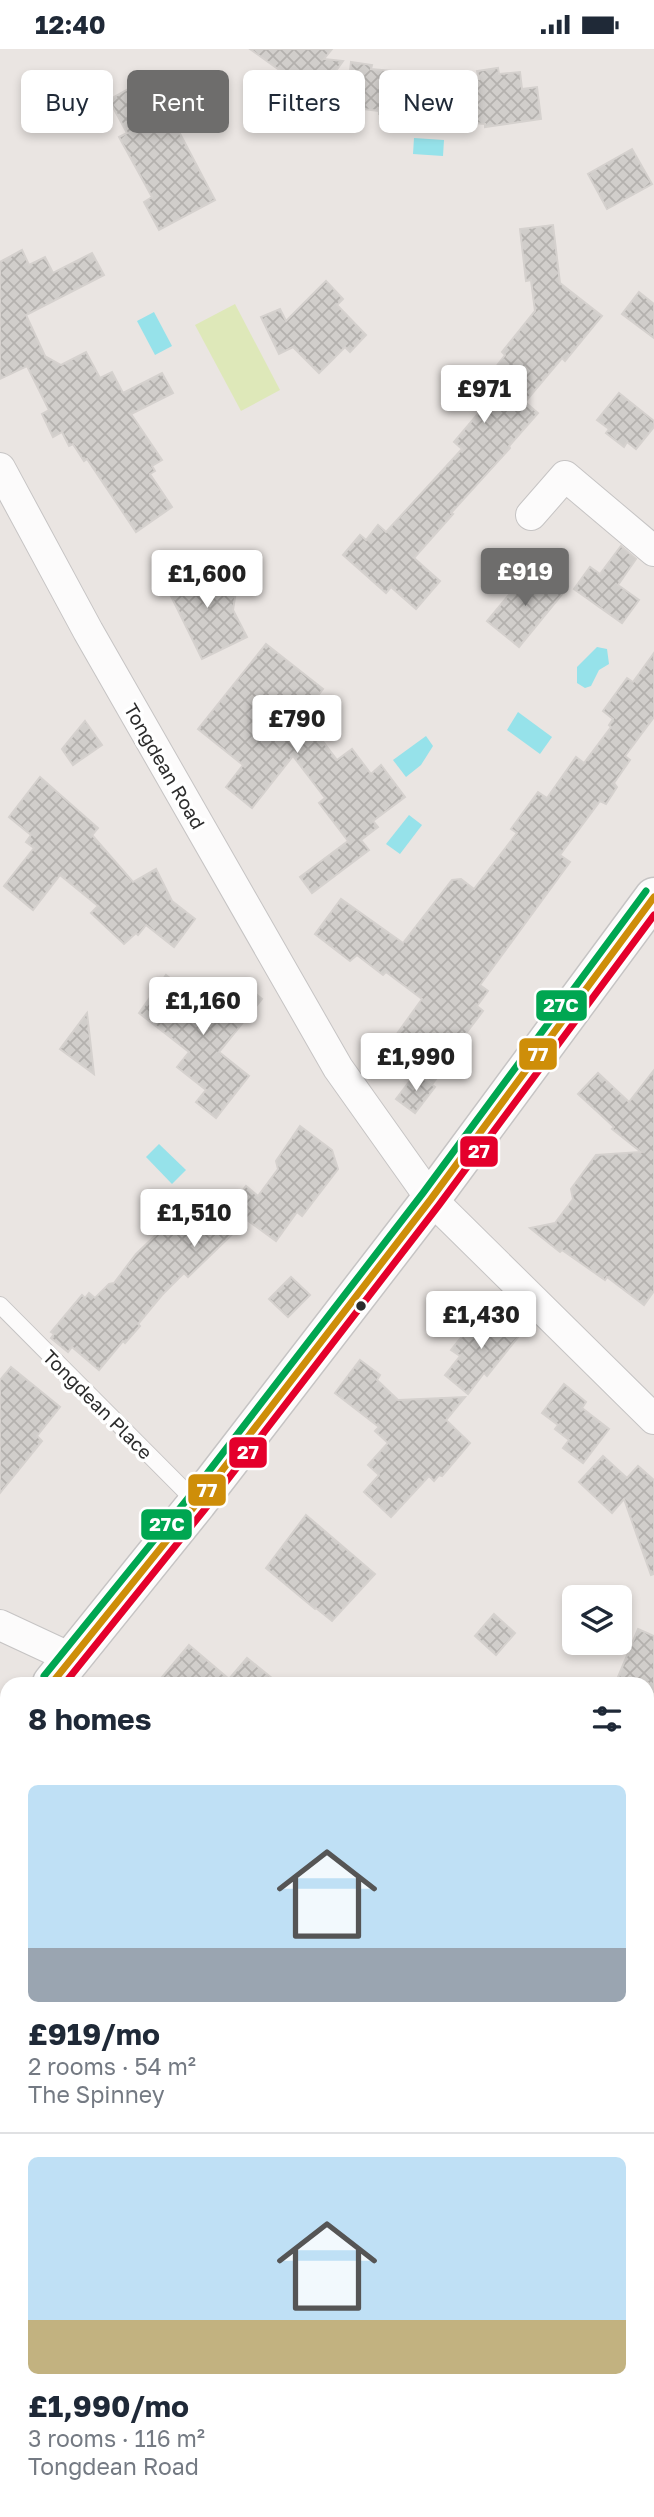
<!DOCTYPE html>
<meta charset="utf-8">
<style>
body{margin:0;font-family:"Golos Text",sans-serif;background:#f2f2f3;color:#1f2937;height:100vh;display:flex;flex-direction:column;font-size:26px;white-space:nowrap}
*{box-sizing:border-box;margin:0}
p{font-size:23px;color:#747a83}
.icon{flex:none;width:38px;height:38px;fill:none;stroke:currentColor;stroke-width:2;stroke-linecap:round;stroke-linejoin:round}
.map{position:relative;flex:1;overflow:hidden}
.drawer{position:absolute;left:0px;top:1628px;width:654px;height:842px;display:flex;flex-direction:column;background:#fff;border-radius:21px 21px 0 0;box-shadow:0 4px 10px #0003}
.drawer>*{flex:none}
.guide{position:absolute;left:21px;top:21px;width:612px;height:63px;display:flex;gap:14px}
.buttons{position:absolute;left:562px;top:1536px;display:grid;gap:14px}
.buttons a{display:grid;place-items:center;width:70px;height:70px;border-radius:10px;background:#fff;box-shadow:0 4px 10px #0003;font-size:35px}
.price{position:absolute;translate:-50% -60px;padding:0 16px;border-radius:7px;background:#fff;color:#222;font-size:23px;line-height:46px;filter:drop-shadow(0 2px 4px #0008)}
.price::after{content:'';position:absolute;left:50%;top:42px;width:21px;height:16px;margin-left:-10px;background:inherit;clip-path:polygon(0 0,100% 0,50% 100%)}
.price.on{background:#6e6d6c;color:#fff}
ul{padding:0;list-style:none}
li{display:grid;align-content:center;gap:14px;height:371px;padding:0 28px}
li+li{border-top:2px solid #e0e1e3}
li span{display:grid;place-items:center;height:217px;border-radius:10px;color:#555}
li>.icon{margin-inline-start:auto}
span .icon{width:126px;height:126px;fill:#fffc;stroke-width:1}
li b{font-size:30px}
h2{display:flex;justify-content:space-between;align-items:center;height:84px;padding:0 28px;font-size:30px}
.tag{padding:0 24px;border-radius:10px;background:#fff;box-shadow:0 4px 10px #0003;font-size:24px;line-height:63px}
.tag.on{background:#6e6d6c;color:#fff}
.status{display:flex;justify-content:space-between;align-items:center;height:49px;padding:0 35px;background:#fff;direction:ltr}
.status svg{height:19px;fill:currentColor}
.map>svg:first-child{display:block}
.pitch{fill:#dee8b9}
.water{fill:#96e2ea}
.building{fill:url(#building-cross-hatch);stroke:#d5d1ce;stroke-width:2}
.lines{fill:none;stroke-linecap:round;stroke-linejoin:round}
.lane-casing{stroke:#c6c4c4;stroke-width:18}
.street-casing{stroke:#c6c4c4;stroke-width:32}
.secondary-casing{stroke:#c6c4c4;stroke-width:41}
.lane{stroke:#fcfbfb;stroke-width:16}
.street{stroke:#fcfbfb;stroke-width:30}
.secondary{stroke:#fcfbfb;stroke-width:38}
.bus-1-casing{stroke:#fff;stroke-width:12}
.bus-2-casing{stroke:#fff;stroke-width:12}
.bus-3-casing{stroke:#fff;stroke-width:12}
.bus-1{stroke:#ce8e09;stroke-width:7}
.bus-2{stroke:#e4002b;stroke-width:7}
.bus-3{stroke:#00a651;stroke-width:7}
.bus-dot{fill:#2c2c2c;stroke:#fff;stroke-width:2.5}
.labels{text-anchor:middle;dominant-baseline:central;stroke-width:7;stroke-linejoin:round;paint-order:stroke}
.street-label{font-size:19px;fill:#2c2c2c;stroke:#fff}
.line-badge{stroke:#fff;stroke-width:2.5}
.badge-label{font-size:19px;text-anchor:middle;font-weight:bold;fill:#fff}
</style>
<div class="status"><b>12:40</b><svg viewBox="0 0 49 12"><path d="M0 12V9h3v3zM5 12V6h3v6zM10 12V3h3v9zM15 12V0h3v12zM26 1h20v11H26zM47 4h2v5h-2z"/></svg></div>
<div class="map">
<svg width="654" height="2468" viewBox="0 0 654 2468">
<defs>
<pattern id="building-cross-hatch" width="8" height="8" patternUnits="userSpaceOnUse" patternTransform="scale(1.75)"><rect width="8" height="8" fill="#d1cecb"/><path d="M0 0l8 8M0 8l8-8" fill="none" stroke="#b4b1ae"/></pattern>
</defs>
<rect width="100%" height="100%" fill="#eae5e2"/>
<!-- pitch -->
<g class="pitch">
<polygon points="235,255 280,341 241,362 195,276"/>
<polygon points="191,2462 268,2462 259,2468 194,2468"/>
</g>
<!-- water -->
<g class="water">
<polygon points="414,89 444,91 443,107 413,105"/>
<polygon points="154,263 172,297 155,306 137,272"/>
<polygon points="597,598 607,600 609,615 599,621 591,637 585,639 577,634 577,618"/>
<polygon points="518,663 552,688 540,705 507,681"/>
<polygon points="426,687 433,697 421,716 406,728 393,711"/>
<polygon points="409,766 422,776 400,805 386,795"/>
<polygon points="159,1095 186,1121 172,1135 146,1108"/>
</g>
<!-- building -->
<g class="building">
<polygon points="250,0 332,0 324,10 343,12 317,48"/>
<polygon points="351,13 372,16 371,20 479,30 477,22 498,19 499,25 520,23 522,40 537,38 541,70 485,78 485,75 379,65 379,62 346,58"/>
<polygon points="137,35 155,67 167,60 215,151 159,181 144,153 152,148 119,88 127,84 109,51"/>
<polygon points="632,100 652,135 607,160 588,125"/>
<polygon points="553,176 560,234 602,267 565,312 562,309 525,353 538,364 509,397 510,399 451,464 453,465 414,509 440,532 416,560 391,538 386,544 343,506 360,486 366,491 378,476 386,483 462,400 454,393 505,333 492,323 505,306 502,303 535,262 531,231 526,232 520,180"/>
<polygon points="22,201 29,216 45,208 53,224 92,204 104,226 26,266 45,307 61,316 86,303 100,329 112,323 123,344 162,324 173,344 131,365 162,411 152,417 155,422 150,425 172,458 136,483 87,410 84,412 73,395 69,397 62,383 53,388 42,365 49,361 27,317 0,330 0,213"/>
<polygon points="326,232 343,250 337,256 366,286 350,303 345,298 319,324 293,298 279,305 261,268 280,260 286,272"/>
<polygon points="639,243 654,255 654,289 622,265"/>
<polygon points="619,344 654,372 654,378 636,400 627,393 624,398 606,384 609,380 597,371"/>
<polygon points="621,497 636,510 618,536 639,551 622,574 574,540 590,518 600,525"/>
<polygon points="213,514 225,537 236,542 233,561 247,588 202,610 166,537"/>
<polygon points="529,522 540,531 544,526 564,543 519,598 487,572"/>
<polygon points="266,595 323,640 303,666 337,711 352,700 371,725 381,716 405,748 373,772 378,778 361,791 369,801 312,844 300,828 348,792 319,754 325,749 293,707 252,759 226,738 243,716 198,680"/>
<polygon points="654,604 654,668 625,707 630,711 614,734 617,738 606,755 600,752 560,806 570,813 480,936 488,942 477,957 483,962 464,987 466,989 433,1034 386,1000 422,950 386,923 383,926 357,906 350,912 315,885 341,850 403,894 452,831 461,830 474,840 517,784 511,780 538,743 547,749 576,708 584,714 611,678 609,676 613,670 603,662 627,629 633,633"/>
<polygon points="85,672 102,696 73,716 62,700"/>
<polygon points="40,728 98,779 92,786 133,833 156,820 172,852 195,870 174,898 146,876 138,886 136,884 124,895 91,864 98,857 60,826 33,861 4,837 34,799 26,793 31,786 9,768"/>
<polygon points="166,926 217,965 242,934 262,950 219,1003 249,1027 216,1069 196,1053 206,1041 177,1018 189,1003 139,964"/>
<polygon points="87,964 94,1025 60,1000"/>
<polygon points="654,1021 654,1242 644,1256 607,1228 605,1231 562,1201 560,1203 530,1179 555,1174 573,1150 571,1140 596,1106 641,1103 612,1080 614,1078 578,1045 598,1024 629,1053"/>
<polygon points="416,1024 435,1038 415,1064 396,1050"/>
<polygon points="300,1077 332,1101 338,1120 302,1167 297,1163 276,1192 247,1171 188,1228 184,1224 162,1246 138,1275 140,1277 125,1294 123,1292 99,1321 72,1298 68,1303 51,1289 54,1285 51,1283 82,1246 85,1249 89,1244 95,1249 109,1235 114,1234 136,1205 165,1177 171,1182 212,1143 228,1160 246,1137 258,1147 278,1120 276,1112"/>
<polygon points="291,1228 310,1246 288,1268 269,1250"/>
<polygon points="480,1265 495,1278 504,1267 522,1283 487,1327 484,1324 468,1345 445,1326 460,1307 451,1301"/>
<polygon points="360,1311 380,1326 377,1331 398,1351 465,1348 446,1371 470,1394 442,1427 439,1426 434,1432 429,1427 391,1468 364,1443 379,1426 368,1416 388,1394 375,1382 379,1378 335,1344"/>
<polygon points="11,1318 60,1358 37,1387 42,1392 0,1444 0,1331"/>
<polygon points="564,1335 586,1353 582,1359 609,1380 583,1414 563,1399 569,1391 555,1380 558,1376 542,1364"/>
<polygon points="603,1407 627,1429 638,1417 654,1431 654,1525 651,1526 624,1450 612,1464 579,1433"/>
<polygon points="306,1466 375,1525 332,1572 316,1559 315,1560 266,1519"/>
<polygon points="494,1565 515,1584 496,1606 475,1587"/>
<polygon points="638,1580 654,1587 654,1643 648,1641 648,1634 633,1634 618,1628"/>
<polygon points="189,1596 229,1630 247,1609 278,1634 157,1634"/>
</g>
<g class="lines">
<defs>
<polyline id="lane" points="0,1256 197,1454"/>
<g id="street">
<polyline points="0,419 88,582 338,1019 431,1150 654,1370"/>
<polyline points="531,466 565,427 654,502"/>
<polyline points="0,1576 73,1610"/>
<polyline points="648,1765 654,1754"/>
<polyline points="648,2134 654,2146"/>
<polyline points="0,2163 7,2167"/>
<polyline points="0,2403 7,2378"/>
</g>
<g id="secondary">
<polyline points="52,1634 197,1454 431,1150 654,848"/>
<polyline points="0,1696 7,1688"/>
</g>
</defs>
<!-- lane casing -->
<use href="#lane" class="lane-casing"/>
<!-- street casing -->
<use href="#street" class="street-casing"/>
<!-- secondary casing -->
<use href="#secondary" class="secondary-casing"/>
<!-- lane -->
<use href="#lane" class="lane"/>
<!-- street -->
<use href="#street" class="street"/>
<!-- secondary -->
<use href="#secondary" class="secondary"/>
<defs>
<polyline id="bus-1" points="52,1634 197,1454 431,1150 654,848"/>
<polyline id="bus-2" points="65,1634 205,1460 439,1156 654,866"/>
<polyline id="bus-3" points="44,1627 189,1448 423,1144 646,842"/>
</defs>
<!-- bus-1 casing -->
<use href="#bus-1" class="bus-1-casing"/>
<!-- bus-2 casing -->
<use href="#bus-2" class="bus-2-casing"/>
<!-- bus-3 casing -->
<use href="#bus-3" class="bus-3-casing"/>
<!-- bus-1 -->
<use href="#bus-1" class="bus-1"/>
<!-- bus-2 -->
<use href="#bus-2" class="bus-2"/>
<!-- bus-3 -->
<use href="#bus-3" class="bus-3"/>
</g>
<!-- markers -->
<circle class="bus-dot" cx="361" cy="1257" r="6"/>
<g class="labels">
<!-- street labels -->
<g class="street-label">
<text transform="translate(165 717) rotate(60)">Tongdean Road</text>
<text transform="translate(98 1355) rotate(45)">Tongdean Place</text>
</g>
</g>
<g class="line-badge">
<rect x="535" y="940" width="53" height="33" rx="7" fill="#00a651"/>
<rect x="518" y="988" width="40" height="34" rx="7" fill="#ce8e09"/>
<rect x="459" y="1086" width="40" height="33" rx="7" fill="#e4002b"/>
<rect x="228" y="1387" width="40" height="33" rx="7" fill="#e4002b"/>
<rect x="187" y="1424" width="40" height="34" rx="7" fill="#ce8e09"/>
<rect x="140" y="1459" width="53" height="33" rx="7" fill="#00a651"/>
</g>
<g class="badge-label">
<text x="561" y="963">27C</text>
<text x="538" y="1012">77</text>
<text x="479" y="1109">27</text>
<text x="248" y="1410">27</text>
<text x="207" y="1448">77</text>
<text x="167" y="1482">27C</text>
</g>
</svg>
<div class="buttons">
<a><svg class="icon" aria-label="layers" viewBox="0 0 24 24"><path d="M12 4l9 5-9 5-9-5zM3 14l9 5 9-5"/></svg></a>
</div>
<b class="price" style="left:484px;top:376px">£971</b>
<b class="price on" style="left:525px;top:559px">£919</b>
<b class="price" style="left:207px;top:561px">£1,600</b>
<b class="price" style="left:297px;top:706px">£790</b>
<b class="price" style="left:203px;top:988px">£1,160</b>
<b class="price" style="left:416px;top:1044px">£1,990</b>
<b class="price" style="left:194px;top:1200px">£1,510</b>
<b class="price" style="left:481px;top:1302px">£1,430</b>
<div class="guide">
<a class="tag">Buy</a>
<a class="tag on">Rent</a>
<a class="tag">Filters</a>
<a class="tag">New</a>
</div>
<section class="drawer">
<h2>8 homes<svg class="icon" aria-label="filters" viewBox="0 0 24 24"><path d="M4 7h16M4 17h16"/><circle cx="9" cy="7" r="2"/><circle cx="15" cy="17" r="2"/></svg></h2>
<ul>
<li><span style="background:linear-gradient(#bfe0f5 75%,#9aa5b1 0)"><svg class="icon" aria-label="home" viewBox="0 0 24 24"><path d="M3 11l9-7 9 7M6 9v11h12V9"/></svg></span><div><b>£919/mo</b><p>2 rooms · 54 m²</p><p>The Spinney</p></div></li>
<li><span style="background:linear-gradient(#bfe0f5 75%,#c2b280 0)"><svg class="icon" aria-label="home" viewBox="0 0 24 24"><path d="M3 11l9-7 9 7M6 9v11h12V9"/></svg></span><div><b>£1,990/mo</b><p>3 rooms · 116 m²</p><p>Tongdean Road</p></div></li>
</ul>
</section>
</div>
